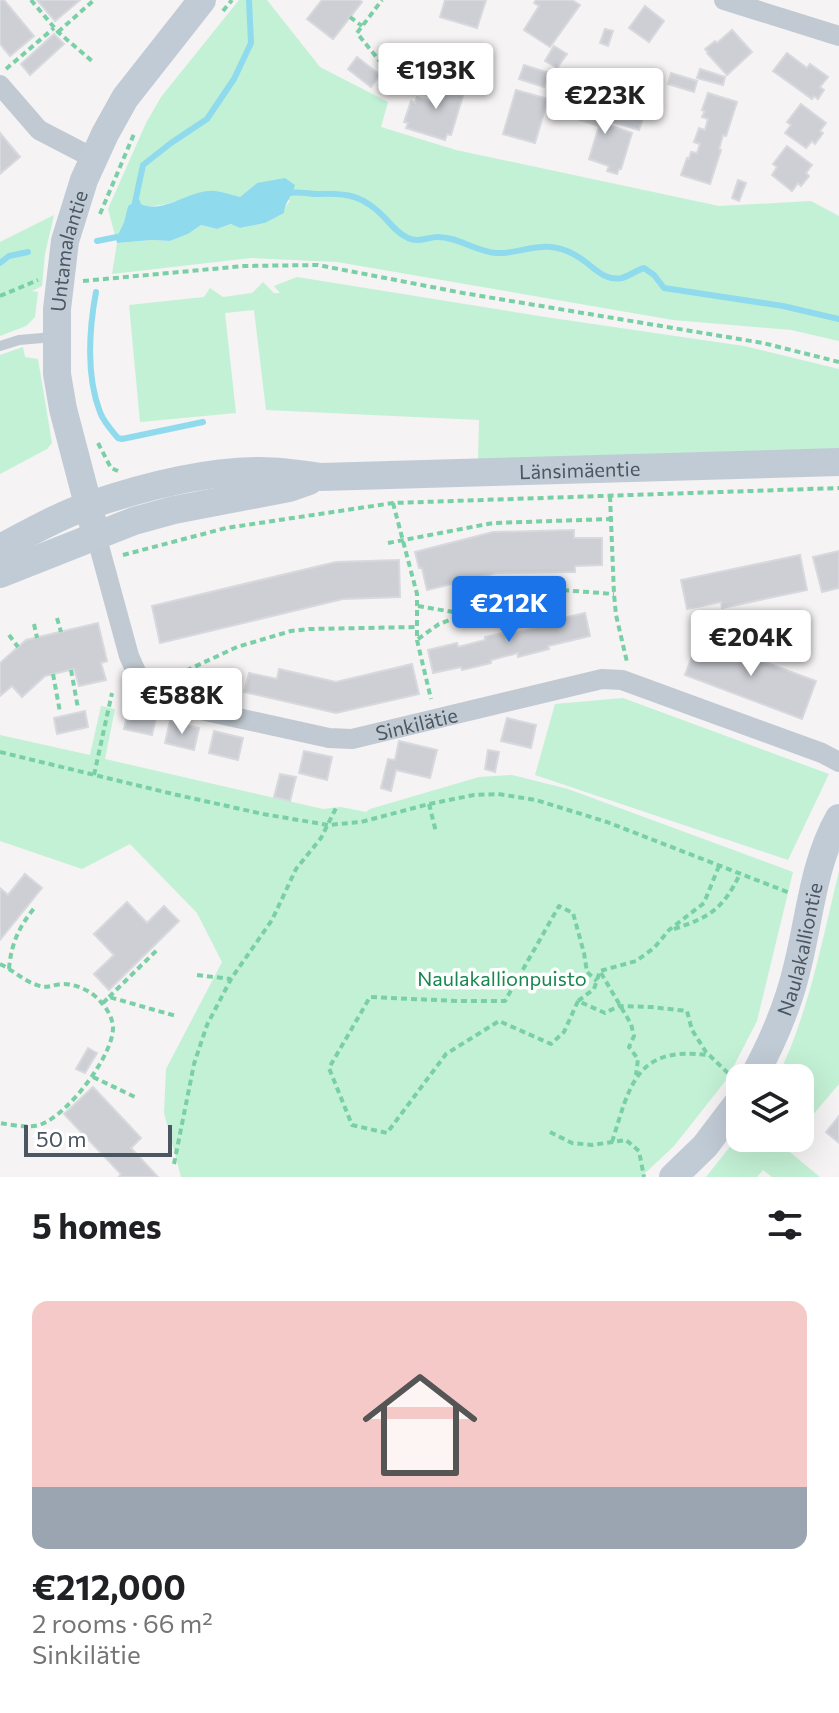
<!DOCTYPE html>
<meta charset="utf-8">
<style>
body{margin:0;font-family:Commissioner,sans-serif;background:#f6f6f6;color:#202124;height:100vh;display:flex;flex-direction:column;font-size:30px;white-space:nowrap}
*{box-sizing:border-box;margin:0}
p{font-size:26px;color:#757577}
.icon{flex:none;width:44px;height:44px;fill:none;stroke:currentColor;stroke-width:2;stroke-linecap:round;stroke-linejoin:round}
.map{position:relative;height:1177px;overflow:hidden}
.drawer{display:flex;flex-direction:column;background:#fff;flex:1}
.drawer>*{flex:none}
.buttons{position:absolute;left:726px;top:1064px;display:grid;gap:16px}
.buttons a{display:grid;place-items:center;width:88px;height:88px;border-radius:16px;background:#fff;box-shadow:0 8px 32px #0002;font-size:40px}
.scale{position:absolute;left:24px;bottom:20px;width:148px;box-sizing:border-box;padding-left:8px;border:4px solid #4a5661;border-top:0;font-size:22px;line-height:28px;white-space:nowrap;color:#4a5661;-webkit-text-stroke:6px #fff;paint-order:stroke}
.price{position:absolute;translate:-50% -68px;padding:0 18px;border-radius:8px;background:#fff;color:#222;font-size:26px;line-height:52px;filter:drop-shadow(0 2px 4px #0008)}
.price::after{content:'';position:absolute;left:50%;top:48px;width:24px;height:18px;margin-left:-12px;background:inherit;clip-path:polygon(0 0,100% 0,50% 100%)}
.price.selected{background:#1a73e8;color:#fff}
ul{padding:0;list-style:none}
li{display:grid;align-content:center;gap:16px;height:424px;padding:0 32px}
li+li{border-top:2px solid #e0e0e0}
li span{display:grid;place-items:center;height:248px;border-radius:16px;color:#555}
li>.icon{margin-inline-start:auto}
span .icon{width:144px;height:144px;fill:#fffc;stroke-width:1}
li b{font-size:34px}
h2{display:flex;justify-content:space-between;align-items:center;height:96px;padding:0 32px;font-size:34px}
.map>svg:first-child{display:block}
.green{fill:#c3f1d5}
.water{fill:#90daee}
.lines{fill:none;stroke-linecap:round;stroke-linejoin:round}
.stream{stroke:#90daee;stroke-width:6}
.building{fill:#cdcfd5;stroke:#d7d9de;stroke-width:2}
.path{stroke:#7ad0a6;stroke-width:4;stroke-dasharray:6 4;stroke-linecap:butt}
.lane{stroke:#c1cad2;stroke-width:10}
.street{stroke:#c1cad2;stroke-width:20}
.secondary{stroke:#c1cbd6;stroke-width:28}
.labels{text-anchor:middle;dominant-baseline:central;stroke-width:7;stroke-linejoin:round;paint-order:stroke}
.street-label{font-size:20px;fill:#4a5661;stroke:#fff}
.park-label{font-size:20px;fill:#17864f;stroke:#fff}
</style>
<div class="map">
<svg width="839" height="1177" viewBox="0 0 839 1177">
<rect width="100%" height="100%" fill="#f5f3f3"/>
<!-- green -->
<g class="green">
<polygon points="239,0 267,0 320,67 388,102 381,127 456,150 719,206 811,201 839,216 839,341 791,330 673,320 337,262 251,258 112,274 117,243 152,240 170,241 188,234 201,225 217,229 232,224 240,228 265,223 284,213 284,208 290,201 257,183 240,197 209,191 167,204 147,207 141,204 128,206 124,222 116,239 108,209 146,123 161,97"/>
<polygon points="54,215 45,254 42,286 32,291 38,292 35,317 26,326 0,336 0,242"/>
<polygon points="297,277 545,317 744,346 839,369 839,450 478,460 479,420 266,410 254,310 225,313 236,413 140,422 129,305 204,297 210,288 223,297 252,293 263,282 274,293 280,293 274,286"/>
<polygon points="23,347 25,357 38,359 52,443 47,449 0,474 0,355"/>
<polygon points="623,698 829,774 788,860 535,775 555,704"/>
<polygon points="101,706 115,709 105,759 323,809 341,807 366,812 370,809 479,777 512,775 568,789 793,872 757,1021 727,1079 674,1146 641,1177 181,1177 164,1113 166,1069 222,962 197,913 130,844 82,869 0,841 0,735 90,755"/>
<path d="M839 871V1084L800 1130V1078H777C809 1013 822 941 839 871Z"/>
<polygon points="740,1134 740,1138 793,1138 785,1148 820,1177 772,1177 763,1170 757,1177 706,1177"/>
</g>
<!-- water -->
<path class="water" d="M285 178 295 185C293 195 284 203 284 213L265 223 240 228 231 224 217 229 201 225 188 234 170 241 152 240 117 243 116 239 124 222 128 206 139 199 141 204C162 214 187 192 209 191 218 190 231 195 240 197L257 183Z"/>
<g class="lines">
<!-- stream -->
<g class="stream">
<path d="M289 193C299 191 309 194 319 194 349 193 364 196 385 218 392 226 399 234 408 238 418 243 428 237 438 237 459 237 476 252 497 253 515 254 533 245 551 247 561 248 571 252 580 258 593 266 604 282 622 278 629 276 637 270 644 268L654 275 664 288 783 306 839 319"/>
<polyline points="134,207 143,165 171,143 207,119 234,79 251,43 249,0"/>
<polyline points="97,241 122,236"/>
<polyline points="0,263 9,256 28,252"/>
<path d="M96 292C89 329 86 376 100 412 103 421 111 430 118 438L122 439 203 422"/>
</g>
</g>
<!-- building -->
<g class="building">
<polygon points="0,0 4,0 34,36 10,56 0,44"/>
<polygon points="37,0 80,0 55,21"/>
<polygon points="322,0 359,0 362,2 333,39 307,19"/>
<polygon points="445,0 486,0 477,28 440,17"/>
<polygon points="536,0 572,0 580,5 550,47 524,30 539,6 534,3"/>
<polygon points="645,6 664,21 649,42 629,28"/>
<polygon points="605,29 613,31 608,46 600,43"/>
<polygon points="732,30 752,52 727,75 707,53 708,52 705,49 715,41 717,43"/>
<polygon points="54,34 64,44 30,75 21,64"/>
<polygon points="554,46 567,54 557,68 545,61"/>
<polygon points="787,53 807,68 810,64 828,77 820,87 824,90 818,99 814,96 812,99 773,71"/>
<polygon points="357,57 380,75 371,87 348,69"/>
<polygon points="524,65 549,73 544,87 519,79"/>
<polygon points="700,69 725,77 723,85 697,78"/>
<polygon points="671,73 697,81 694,92 668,84"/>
<polygon points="436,80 465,89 451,135 447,134 445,140 406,128 408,123 404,122 411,101 415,103 417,97 430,101"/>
<polygon points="619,83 651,93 639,130 607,120"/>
<polygon points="516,90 548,99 535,143 503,134"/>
<polygon points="708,93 737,102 726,136 723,135 719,149 721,150 710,184 681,175 687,158 689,159 691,152 697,153 700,144 694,142 699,128 705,130 708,119 702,117 705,111 702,110"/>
<polygon points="583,97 608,105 602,123 632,133 621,169 619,169 617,174 607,171 609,166 589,159 599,126 577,119"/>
<polygon points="801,104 826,123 820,131 823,133 815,144 812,141 806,148 785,133 791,125 787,122"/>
<polygon points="0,133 20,157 0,174"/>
<polygon points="787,146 812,165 806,173 809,176 801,186 798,183 792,191 772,175 777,167 773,164"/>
<polygon points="738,180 746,183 739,201 732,198"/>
<polygon points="574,530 574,538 602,538 602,565 575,566 575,572 496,573 427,590 422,568 419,568 415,552 493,532"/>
<polygon points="839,551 839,588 822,592 813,557"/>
<polygon points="800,555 807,590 722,608 721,602 687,609 681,580"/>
<polygon points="399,560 400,597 343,599 160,643 152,606 336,562"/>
<polygon points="585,613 590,636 548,646 549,649 518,657 518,653 491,660 491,663 462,670 461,667 433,673 428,650 457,643 458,647 485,640 485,637 514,630 515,633 542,626 541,623"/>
<polygon points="98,623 107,661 101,663 106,680 79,686 74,669 45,676 22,697 12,686 0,696 0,663 26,640"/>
<polygon points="699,638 816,681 802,719 685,675"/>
<polygon points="412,664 419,694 336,713 244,692 249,673 277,679 279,669 336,682"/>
<polygon points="129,708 157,714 152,735 124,729"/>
<polygon points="85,711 88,727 57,734 54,718"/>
<polygon points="507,718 536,725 531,748 501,741"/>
<polygon points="170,721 199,728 194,750 165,743"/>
<polygon points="214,731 243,738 238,760 209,753"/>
<polygon points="399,741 437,750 430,778 396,770 391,791 381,788 388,759 395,760"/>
<polygon points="488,750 499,752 495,772 485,769"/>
<polygon points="304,751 332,757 327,780 299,773"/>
<polygon points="280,774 296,777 290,801 274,797"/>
<polygon points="25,874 42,888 0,940 0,888 8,895"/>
<polygon points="127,902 147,923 164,906 179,921 109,990 94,974 114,955 94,934"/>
<polygon points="88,1048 97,1053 85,1073 76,1069"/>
<polygon points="93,1087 141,1138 131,1148 158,1177 119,1177 121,1174 64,1114"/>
<polygon points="839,1116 839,1143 826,1132"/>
</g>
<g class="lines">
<!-- path -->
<g class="path">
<polyline points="31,0 58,32 92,61"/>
<polyline points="223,11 232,0"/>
<polyline points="350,17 362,26"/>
<polyline points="58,32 94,0"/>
<polyline points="382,64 357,33 382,0"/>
<polyline points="6,69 54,28"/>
<polyline points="100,214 134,134"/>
<polyline points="83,281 244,266 318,265 463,293 763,343 839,362"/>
<polyline points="0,296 38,280"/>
<polyline points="98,443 111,468 118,471"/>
<polyline points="610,496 614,594 616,615 627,662"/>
<polyline points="393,503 417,594 417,640 431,699"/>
<polyline points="388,543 493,523 611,519"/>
<polyline points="123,555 226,528 393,503 839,488"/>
<polyline points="418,606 465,614 501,597 561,590 614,594"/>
<polyline points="57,618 61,632"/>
<polyline points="34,624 37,638"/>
<polyline points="9,635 18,647"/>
<polyline points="418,639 439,624 463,615"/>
<polyline points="71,670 78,708"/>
<polyline points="53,674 60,712"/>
<polyline points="168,679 237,647 291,631 309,629 416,627"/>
<polyline points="0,752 173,794 263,814 328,825 361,822 429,804 474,795 498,794 536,800 607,822 790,893"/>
<polyline points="94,775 112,693"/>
<polyline points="429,804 436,832"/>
<polyline points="719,866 704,903 669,930 654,948 636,961 600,971 594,989 578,1001 605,1013 619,1006 651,1007 687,1011 692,1030 706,1052 730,1075"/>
<path d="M674 929C710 917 723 909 740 874"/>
<path d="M0 964C13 970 24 981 37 985 46 989 52 985 61 984 74 983 92 991 100 1001 106 1007 113 1018 113 1028 113 1056 68 1114 42 1124 29 1129 13 1125 0 1123"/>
<path d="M9 969C11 943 20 925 36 906"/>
<polyline points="601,973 631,1024 634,1036 629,1047 638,1059 636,1075"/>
<polyline points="197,975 231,979"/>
<polyline points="109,997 159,948"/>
<polyline points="578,1001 564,1032 551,1044 499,1021 446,1054 387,1133 352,1125 329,1068 370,997 456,1001 505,1001 559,906 573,913 584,953 587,972 597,981"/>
<polyline points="103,1003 109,997 176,1016"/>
<polyline points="93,1077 135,1097"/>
<polyline points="550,1132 572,1143 592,1145 626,1140 639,1151 644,1177"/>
<path d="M612 1142C630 1085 636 1046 707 1055"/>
<polyline points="174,1164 194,1064 207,1025 231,979 272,920 296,869 321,838 336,808"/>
</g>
<!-- lane -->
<polyline class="lane" points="0,346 19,340 54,337"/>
<!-- street -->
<g class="street">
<polyline points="724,0 839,36"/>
<polyline points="0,85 39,130 93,158"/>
<path id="s1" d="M96 535 129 656 138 676 150 690 169 703 329 738 352 739 602 679 622 680 822 753 839 762"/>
</g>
<!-- secondary -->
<g class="secondary">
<path id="s2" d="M96 535 63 409 57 374V309L65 241 84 180 105 134 125 98 202 0"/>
<path id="s3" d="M0 548C29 533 58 516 90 505 143 487 203 471 260 471 281 471 301 474 321 477L839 462"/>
<polyline points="0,574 134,521 174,510 289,488 309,481"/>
<path id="s4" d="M753 1078C772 1043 788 1007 797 968 810 917 813 864 839 818"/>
<polyline points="673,1177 705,1146 740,1100"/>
</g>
</g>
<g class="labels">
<!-- street labels -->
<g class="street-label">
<text stroke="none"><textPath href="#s2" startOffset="290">Untamalantie</textPath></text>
<text stroke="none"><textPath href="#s3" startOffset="594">Länsimäentie</textPath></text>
<text stroke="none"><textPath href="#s1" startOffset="442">Sinkilätie</textPath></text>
<text stroke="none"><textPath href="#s4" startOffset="138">Naulakalliontie</textPath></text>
</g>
<!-- park labels -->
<g class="park-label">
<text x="502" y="978">Naulakallionpuisto</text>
</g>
</g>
</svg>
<div class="buttons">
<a><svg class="icon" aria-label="layers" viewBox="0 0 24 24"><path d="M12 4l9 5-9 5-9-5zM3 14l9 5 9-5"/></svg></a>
</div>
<div class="scale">50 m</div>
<b class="price" style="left:436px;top:111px">€193K</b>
<b class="price" style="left:605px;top:136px">€223K</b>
<b class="price selected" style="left:509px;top:644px">€212K</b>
<b class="price" style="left:751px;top:678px">€204K</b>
<b class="price" style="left:182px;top:736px">€588K</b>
</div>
<section class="drawer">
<h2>5 homes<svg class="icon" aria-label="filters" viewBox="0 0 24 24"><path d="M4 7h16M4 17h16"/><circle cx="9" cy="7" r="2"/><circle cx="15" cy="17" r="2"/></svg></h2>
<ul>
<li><span style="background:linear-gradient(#f6c9c9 75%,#9aa5b1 0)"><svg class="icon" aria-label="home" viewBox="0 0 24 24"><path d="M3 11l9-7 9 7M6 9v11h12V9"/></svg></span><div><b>€212,000</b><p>2 rooms · 66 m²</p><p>Sinkilätie</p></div></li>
</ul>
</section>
